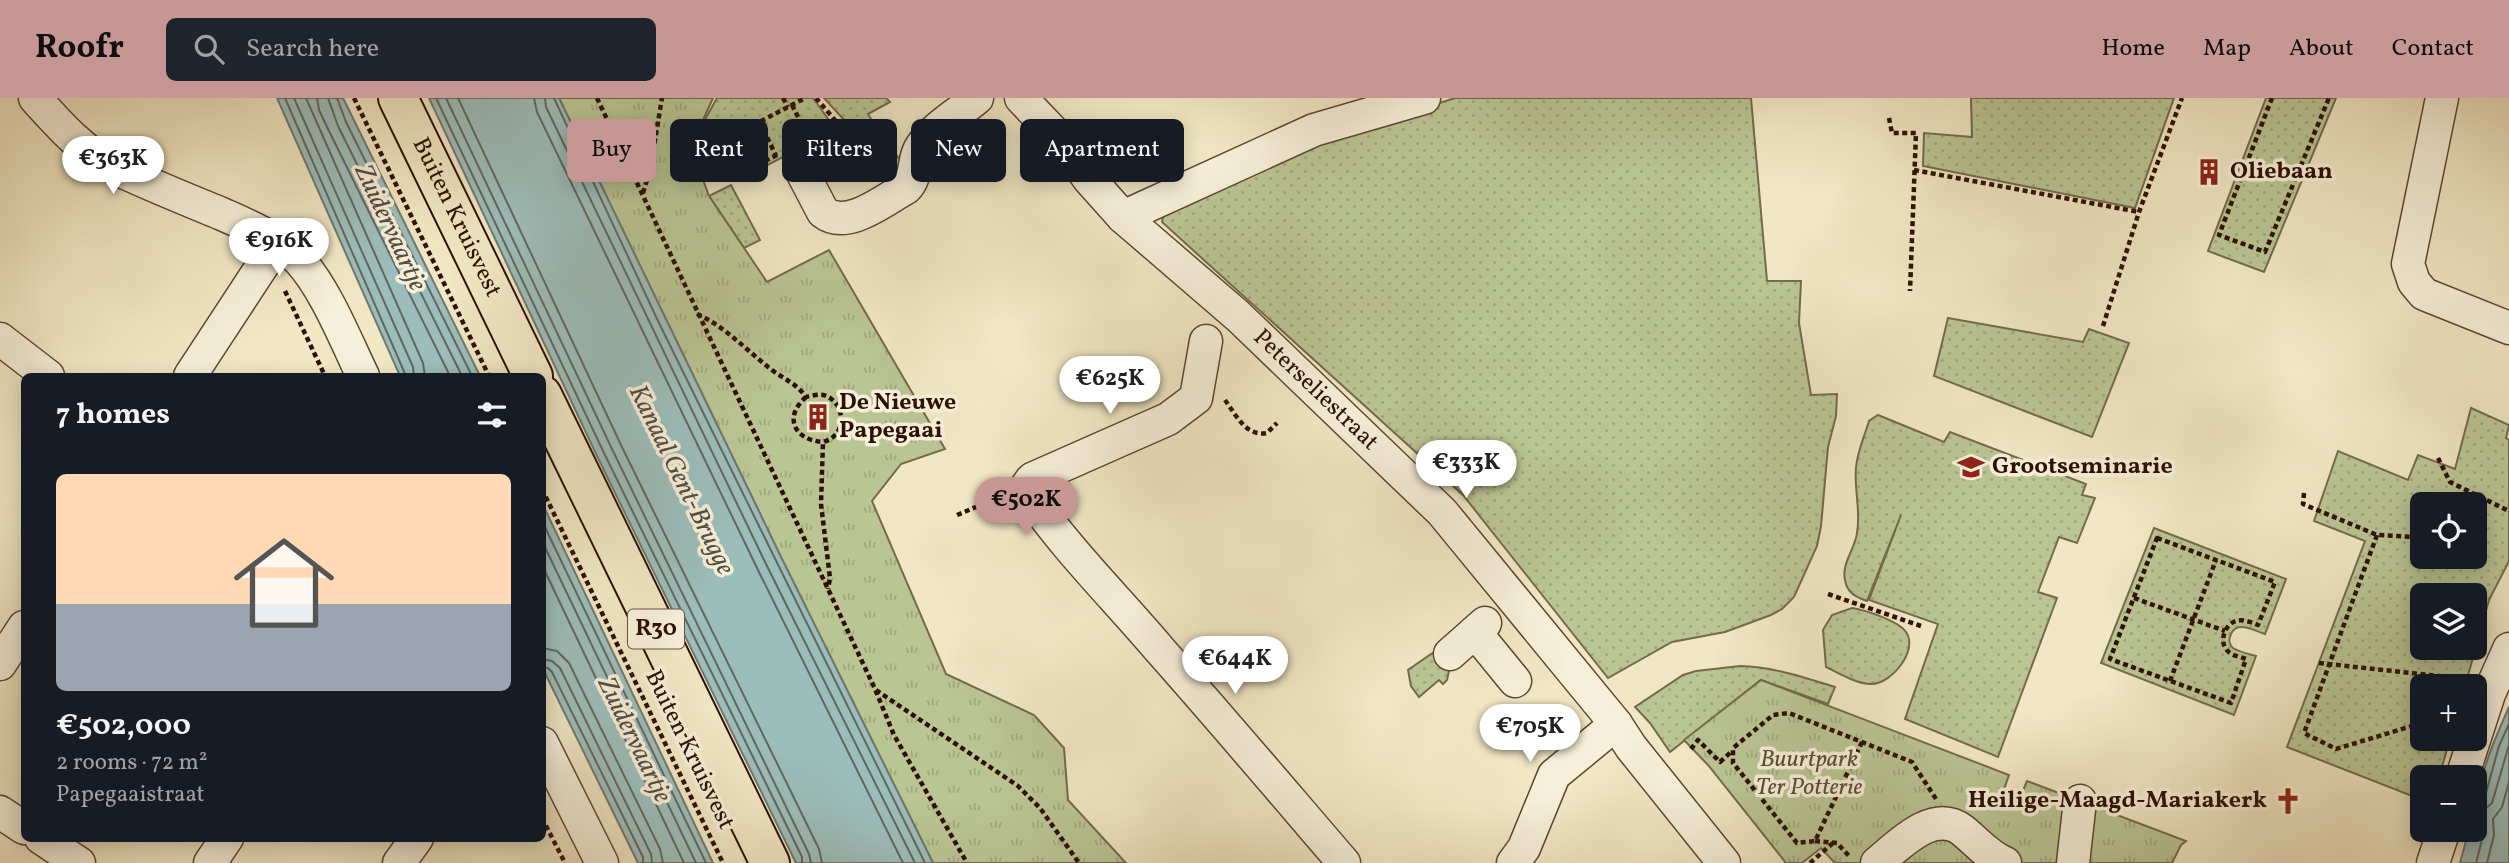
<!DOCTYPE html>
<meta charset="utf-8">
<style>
body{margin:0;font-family:Vollkorn,serif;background:#20242c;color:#f1f3f6;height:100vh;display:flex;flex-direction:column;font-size:26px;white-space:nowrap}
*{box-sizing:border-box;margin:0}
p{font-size:23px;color:#9ea1a6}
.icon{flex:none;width:38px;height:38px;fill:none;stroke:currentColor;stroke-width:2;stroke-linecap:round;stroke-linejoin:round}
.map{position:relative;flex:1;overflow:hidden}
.side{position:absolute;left:21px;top:275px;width:525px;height:469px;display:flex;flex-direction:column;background:#171b24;border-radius:10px;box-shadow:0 4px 18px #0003}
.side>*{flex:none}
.hud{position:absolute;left:567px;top:21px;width:665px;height:63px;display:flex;gap:14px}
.fabs{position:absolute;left:2410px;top:394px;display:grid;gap:14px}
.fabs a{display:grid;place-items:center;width:77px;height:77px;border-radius:10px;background:#171b24;box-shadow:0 4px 18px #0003;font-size:35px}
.price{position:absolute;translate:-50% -60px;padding:0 16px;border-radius:24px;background:#fff;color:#222;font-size:23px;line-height:46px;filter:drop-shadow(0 2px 4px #0008)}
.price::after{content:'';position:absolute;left:50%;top:42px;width:21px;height:16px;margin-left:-10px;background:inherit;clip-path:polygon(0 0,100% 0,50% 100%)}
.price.selected{background:#c59692;color:#111}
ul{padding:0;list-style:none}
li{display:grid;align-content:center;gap:14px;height:371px;padding:0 35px}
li+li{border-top:2px solid #363941}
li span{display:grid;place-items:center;height:217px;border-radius:10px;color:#555}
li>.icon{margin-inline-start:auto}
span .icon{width:126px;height:126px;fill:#fffc;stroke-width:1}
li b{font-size:30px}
h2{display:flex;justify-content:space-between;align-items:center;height:84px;padding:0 35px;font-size:30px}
.tag{padding:0 24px;border-radius:10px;background:#171b24;box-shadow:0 4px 18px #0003;font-size:24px;line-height:63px}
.tag.selected{background:#c59692;color:#111}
header{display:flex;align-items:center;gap:42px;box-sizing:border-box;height:98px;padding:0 35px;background:#c59692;color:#111}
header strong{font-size:33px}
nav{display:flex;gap:38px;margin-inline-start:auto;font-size:24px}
.search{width:490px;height:63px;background:#20242c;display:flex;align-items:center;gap:18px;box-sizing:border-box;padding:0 24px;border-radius:10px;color:#9ea1a6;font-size:26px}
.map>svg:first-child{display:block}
.grass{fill:url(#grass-dots);stroke:#746a4c;stroke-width:2;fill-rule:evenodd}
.park{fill:url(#park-tufts);stroke:#746a4c;stroke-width:2}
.water{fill:#9cbebb;stroke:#707871;stroke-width:2}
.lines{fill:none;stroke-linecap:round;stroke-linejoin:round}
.shore{stroke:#64675f;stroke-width:2}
.minor-casing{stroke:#5e4633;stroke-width:35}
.major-casing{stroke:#2d1003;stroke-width:42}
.path{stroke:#2d1003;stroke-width:4.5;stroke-dasharray:5 3.5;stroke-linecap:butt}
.minor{stroke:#f6efd9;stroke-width:32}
.major{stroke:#f1e7c4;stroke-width:38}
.labels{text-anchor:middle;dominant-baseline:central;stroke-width:7;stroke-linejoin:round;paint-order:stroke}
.shield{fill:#f6efd9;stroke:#695343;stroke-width:2}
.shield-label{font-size:23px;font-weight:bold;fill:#2d1003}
.poi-label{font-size:24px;font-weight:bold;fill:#2d1003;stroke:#f6efd9;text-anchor:start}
.street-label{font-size:24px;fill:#2d1003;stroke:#f6efd9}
.park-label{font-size:24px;font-style:italic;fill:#5e4f36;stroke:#f6efd9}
.water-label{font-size:26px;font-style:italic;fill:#544d43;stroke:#f6efd9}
</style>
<header>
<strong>Roofr</strong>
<div class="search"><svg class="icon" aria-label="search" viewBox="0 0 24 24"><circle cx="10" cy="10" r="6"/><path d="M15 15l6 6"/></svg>Search here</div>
<nav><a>Home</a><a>Map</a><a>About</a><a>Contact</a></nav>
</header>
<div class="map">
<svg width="2509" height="765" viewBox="0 0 2509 765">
<defs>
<pattern id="grass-dots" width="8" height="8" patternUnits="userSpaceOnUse" patternTransform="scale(1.75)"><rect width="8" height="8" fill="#bac594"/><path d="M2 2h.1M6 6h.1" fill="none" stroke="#a0a87e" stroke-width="1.8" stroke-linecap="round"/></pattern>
<pattern id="park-tufts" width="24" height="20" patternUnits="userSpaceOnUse" patternTransform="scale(1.75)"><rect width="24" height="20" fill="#bac594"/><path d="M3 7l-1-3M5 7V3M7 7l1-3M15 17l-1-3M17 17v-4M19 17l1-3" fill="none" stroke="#a0a87e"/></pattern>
</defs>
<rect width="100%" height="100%" fill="#f1e7c4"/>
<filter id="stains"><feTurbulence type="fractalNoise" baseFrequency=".00286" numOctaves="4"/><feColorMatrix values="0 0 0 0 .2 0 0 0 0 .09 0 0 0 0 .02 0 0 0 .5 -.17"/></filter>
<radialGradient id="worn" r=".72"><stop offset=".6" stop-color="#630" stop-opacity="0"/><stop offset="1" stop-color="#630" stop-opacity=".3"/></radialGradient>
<!-- grass -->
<g class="grass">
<polygon points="717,0 813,0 836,32 847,25 824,0 886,0 890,4 868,16 880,36 883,36 889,48 903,65 901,75 880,37 815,71 802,49 737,83 723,54 702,27"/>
<polygon points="1455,0 1751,0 1767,183 1801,183 1799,225 1811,297 1837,296 1836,318 1828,349 1821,428 1817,448 1794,499 1782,511 1771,517 1725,534 1672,544 1608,580 1463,397 1162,124 1164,113 1314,45"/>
<polygon points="1971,0 2174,0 2135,110 1923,68 1924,35 1972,39"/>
<polygon points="2266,0 2336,0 2264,174 2208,153"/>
<polygon points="731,87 760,142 744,150 709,98"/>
<polygon points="1948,220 2083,244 2089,231 2129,245 2092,339 1934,278"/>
<path d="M2471 310 2509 327 2506 340 2509 342V463L2489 502 2465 588H2422V640L2450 641 2439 679H2422V695L2412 698 2287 649 2365 443 2314 423 2338 353 2408 382 2418 357 2455 371ZM2422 406H2474V458H2422ZM2422 497H2474V550H2422Z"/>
<path d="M1878 317 1944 344 1950 334 2086 386 2082 397 2095 400 2077 445 2059 439 2038 494 2057 500 1998 659 1905 621 1938 526 1869 502 1901 417 1867 503C1856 499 1847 495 1845 482 1841 466 1855 451 1857 435 1861 414 1854 391 1856 370 1857 354 1865 337 1869 323Z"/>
<path d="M2154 430 2286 481 2265 536C2258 534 2249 529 2242 529 2232 528 2225 543 2233 550 2239 554 2249 556 2256 558L2234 617 2101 565Z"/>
<path d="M1852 510C1865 512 1899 523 1906 534 1919 552 1891 586 1872 586 1859 587 1838 575 1826 569L1823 532 1832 517Z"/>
<polygon points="1434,554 1438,554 1450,568 1447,582 1443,586 1439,582 1419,599 1411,588 1408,572"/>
<path d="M1740 568C1774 569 1803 579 1835 589L1828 606 1761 582 1670 654 1650 625 1635 609 1683 577 1696 573Z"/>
</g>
<!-- park -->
<g class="park">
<polygon points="559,0 713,0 691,48 709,98 767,184 829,152 945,351 901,366 872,403 946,576 1034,617 1064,650 1068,702 1126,765 933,765 781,459"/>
<polygon points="1761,582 2009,677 2003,694 2020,700 2027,683 2186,743 2181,747 2172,765 1835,765 1821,750 1802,765 1786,765 1708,667 1684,642"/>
</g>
<!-- water -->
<g class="water">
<polygon points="277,0 343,0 480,278 400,278"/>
<polygon points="429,0 559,0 781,459 933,765 796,765 597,358"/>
<polygon points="543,407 713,765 638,765 543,571"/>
<path d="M2509 609V765H2460L2469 732H2474C2474 689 2492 647 2509 609Z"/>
</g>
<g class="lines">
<!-- shore -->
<g class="shore">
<polyline points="285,0 406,278"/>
<polyline points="294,0 413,269 414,278"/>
<polyline points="306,0 423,265 425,278"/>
<polyline points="317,0 319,12 329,33 450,278"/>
<polyline points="328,0 338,28 462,278"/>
<polyline points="337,0 346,24 472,278"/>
<polyline points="436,0 604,355 802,759 802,765"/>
<polyline points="446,0 612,351 809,756 811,765"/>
<polyline points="458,0 621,347 819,751 822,765"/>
<polyline points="534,0 537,14 757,470 903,765"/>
<polyline points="545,0 546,9 766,466 915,765"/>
<polyline points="554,0 658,223 925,765"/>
<polyline points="542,423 706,765"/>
<polyline points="542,443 696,765"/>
<polyline points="542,467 684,765"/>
<polyline points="542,550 557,553 569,565 660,751 663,765"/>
<polyline points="542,561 552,563 560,570 651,756 652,765"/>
<polyline points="542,570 548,570 552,574 643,759 643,765"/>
<polyline points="2474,707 2480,706 2484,702 2499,648 2509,626"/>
<polyline points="2476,765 2484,734 2478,717 2492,705 2509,647"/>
<polyline points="2487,765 2494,737 2493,721 2502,709 2509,684"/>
</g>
<defs>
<g id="minor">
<path d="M35 0C60 28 85 56 119 72 153 88 188 102 222 116 249 128 278 140 299 162 325 190 346 243 363 278"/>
<path id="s1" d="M1021 0 1059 40 1089 81 1123 119 1238 218 1442 414 1616 626 1631 649 1724 765"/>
<polyline points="2442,0 2408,166 2414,184 2424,196 2509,230"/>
<path d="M801 72 823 114C847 133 884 102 906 90 918 78 912 62 921 49 934 29 959 15 977 0"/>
<polyline points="1123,119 1314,32 1424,0"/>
<polyline points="0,241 48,278"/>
<path d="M1206 243 1196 300 1168 321 1032 381 1027 388V394C1066 451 1115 499 1160 552 1222 622 1283 694 1344 765"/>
<polyline points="190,278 270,156 282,146"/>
<polyline points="1475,534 1515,583"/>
<polyline points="1450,556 1485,525"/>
<polyline points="0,566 24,529"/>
<polyline points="542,645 602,765"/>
<polyline points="2462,679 2489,596 2509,551"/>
<polyline points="0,714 24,730"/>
<polyline points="41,740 79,765"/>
<polyline points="210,765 227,740"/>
<polyline points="399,765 417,740"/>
<polyline points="1513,765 1524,750 1554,677 1616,626"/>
<path d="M1877 765C1898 748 1933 710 1962 732 1976 743 1988 758 2005 765"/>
<polyline points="2073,765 2080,703"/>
<polyline points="2433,765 2444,732"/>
</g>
<g id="major">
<path id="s2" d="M398 0 533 278"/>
<polyline points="542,297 770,765"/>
</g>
</defs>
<!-- minor casing -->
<use href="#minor" class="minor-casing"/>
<!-- major casing -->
<use href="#major" class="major-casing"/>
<!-- path -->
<g class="path">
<polyline points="354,0 489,278"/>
<polyline points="597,0 875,591 894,637 967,765"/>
<polyline points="783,0 788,9"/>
<polyline points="816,0 840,28"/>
<polyline points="2272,0 2219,137 2265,154 2329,0"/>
<polyline points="792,7 809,41"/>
<polyline points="1889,20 1892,35 1916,35 1910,193"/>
<polyline points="760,24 776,58"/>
<polyline points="708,51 717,55 731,80 777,57"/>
<polyline points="708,51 805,0"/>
<polyline points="1914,72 2139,114"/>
<polyline points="643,95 650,72 662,0"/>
<polyline points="285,193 325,278"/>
<path d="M697 216C726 229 747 253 772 272 784 281 797 286 806 299 811 298 818 296 823 297 841 301 848 327 833 339 830 342 826 343 823 344L821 406 830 480 828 491"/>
<polyline points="2103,228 2139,114 2182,0"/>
<path d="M806 299C783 319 794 342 823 344"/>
<path d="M1225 302C1236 317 1246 339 1267 335L1277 325"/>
<polyline points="2438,360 2450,384 2509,413"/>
<polyline points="542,391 723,765"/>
<polyline points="2304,395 2303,406 2377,437 2416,439"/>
<polyline points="957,417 1000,399"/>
<polyline points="2377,437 2304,635 2336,651 2422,625"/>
<path d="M2157 440 2275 484 2258 527C2251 524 2243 521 2236 523 2223 527 2218 547 2230 555 2234 558 2241 559 2246 561L2231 605 2110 561Z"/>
<polyline points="1828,496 1921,528"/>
<polyline points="2134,500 2225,533"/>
<polyline points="2319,565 2448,579 2444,588"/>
<polyline points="2170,583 2216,462"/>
<polyline points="876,592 1018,688 1040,710 1079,765"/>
<polyline points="1862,644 1815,743 1797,745 1733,665 1733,650 1773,617 1789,615 1912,664 1936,701"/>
<polyline points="1691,651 1698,642 1720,664 1731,654"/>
<polyline points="542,720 565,765"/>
<polyline points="1815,743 1837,745 1850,759"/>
<polyline points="1810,765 1833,745"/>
</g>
<!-- minor -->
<use href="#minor" class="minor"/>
<!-- major -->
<use href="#major" class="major"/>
</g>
<!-- icons -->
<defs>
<symbol id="building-bare" viewBox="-9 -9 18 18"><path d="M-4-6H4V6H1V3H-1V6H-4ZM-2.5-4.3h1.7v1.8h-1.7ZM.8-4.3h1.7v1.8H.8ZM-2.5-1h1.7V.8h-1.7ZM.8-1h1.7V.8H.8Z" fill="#8f2418" stroke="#f6efd9" stroke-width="2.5" paint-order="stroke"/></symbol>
<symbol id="university-bare" viewBox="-9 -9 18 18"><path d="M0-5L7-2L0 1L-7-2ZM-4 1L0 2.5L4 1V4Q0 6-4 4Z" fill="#8f2418" stroke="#f6efd9" stroke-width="2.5" paint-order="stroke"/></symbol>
<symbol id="church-bare" viewBox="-9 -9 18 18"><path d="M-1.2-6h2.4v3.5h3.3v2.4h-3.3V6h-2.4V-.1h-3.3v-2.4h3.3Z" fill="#8f2418" stroke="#f6efd9" stroke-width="2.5" paint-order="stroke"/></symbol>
</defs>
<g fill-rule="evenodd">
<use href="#building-bare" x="2190" y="55" width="38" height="38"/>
<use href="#building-bare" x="799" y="300" width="38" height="38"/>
<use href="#university-bare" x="1952" y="350" width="38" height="38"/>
<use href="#church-bare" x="2269" y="684" width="38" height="38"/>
</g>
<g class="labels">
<!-- shield labels -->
<rect class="shield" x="628" y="511.5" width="56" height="39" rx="5"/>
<g class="shield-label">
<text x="656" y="531">R30</text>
</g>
<!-- poi labels -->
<g class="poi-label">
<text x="2230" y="74">Oliebaan</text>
<text x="839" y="305">De Nieuwe<tspan x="839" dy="28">Papegaai</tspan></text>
<text x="1992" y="369">Grootseminarie</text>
<text x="2267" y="703" text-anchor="end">Heilige-Maagd-Mariakerk</text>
</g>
<!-- street labels -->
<g class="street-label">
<text stroke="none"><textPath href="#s2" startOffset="133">Buiten Kruisvest</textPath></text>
<text stroke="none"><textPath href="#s1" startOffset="416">Peterseliestraat</textPath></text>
<text transform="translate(689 652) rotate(64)">Buiten Kruisvest</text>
</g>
<!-- park labels -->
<g class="park-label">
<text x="1809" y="662">Buurtpark<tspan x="1809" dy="28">Ter Potterie</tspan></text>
</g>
<!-- water labels -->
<g class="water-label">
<text transform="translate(390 130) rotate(65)">Zuidervaartje</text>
<text transform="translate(681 382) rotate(64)">Kanaal Gent-Brugge</text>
<text transform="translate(634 642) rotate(64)">Zuidervaartje</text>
</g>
</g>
<rect width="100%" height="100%" filter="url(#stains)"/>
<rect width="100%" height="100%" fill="url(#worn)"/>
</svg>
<div class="fabs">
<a><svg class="icon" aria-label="locate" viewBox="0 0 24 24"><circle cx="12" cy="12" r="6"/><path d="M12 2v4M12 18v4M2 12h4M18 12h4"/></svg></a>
<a><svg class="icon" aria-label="layers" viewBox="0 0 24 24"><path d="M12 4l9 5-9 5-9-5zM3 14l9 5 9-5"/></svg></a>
<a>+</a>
<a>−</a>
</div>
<b class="price" style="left:113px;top:98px">€363K</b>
<b class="price" style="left:279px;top:180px">€916K</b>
<b class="price" style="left:1110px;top:318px">€625K</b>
<b class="price" style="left:1466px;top:402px">€333K</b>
<b class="price selected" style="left:1026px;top:439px">€502K</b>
<b class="price" style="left:1235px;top:598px">€644K</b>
<b class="price" style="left:1530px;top:666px">€705K</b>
<div class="hud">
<a class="tag selected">Buy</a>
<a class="tag">Rent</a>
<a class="tag">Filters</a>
<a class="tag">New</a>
<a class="tag">Apartment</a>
</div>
<section class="side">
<h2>7 homes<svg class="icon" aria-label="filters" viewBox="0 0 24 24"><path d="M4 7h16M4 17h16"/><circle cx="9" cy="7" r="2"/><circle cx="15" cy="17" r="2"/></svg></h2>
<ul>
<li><span style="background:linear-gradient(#ffd9b3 60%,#9aa5b1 0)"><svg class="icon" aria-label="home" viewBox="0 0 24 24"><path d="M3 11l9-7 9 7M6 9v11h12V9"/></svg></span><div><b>€502,000</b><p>2 rooms · 72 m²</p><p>Papegaaistraat</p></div></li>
</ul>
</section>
</div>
